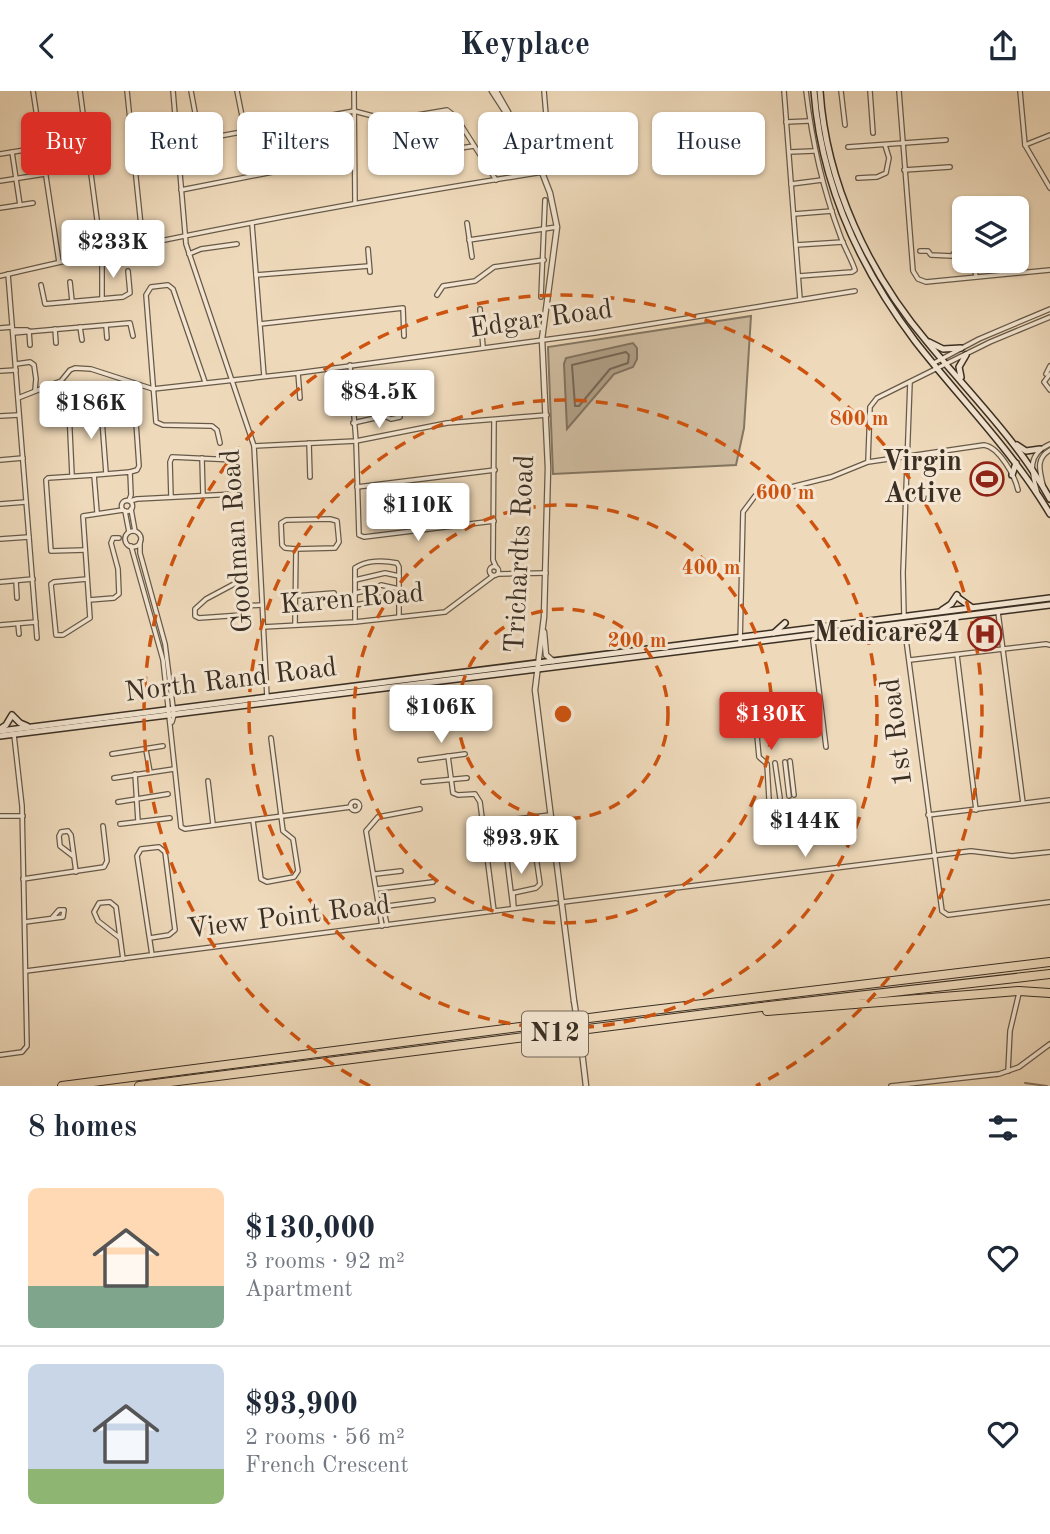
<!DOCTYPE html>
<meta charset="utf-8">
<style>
body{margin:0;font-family:"Old Standard TT",serif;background:#f6f6f7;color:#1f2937;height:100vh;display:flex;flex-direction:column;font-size:26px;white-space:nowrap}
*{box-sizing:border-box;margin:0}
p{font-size:23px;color:#747a83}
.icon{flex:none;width:38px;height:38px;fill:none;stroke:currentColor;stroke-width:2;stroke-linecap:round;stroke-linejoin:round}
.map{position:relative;height:995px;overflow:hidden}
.drawer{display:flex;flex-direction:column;background:#fff;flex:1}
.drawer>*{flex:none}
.top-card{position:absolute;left:21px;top:21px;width:1008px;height:63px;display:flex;gap:14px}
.controls{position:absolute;left:952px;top:105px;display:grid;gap:14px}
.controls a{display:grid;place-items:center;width:77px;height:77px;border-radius:10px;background:#fff;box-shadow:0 2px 5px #0004;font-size:35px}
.price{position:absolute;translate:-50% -60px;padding:0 16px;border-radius:7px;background:#fff;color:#222;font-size:23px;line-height:46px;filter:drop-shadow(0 2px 4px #0008)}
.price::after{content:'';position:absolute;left:50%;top:42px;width:21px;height:16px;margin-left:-10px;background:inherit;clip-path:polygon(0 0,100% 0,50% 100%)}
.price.selected{background:#d93025;color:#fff}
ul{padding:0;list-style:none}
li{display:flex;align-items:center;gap:21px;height:175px;padding:0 28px}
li+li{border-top:2px solid #e0e1e3}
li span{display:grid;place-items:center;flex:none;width:196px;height:140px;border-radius:10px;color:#555}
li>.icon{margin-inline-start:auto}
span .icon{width:84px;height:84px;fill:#fffc;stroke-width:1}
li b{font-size:30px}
h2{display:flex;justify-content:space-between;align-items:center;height:84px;padding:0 28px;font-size:30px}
.chip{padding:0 24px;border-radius:10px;background:#fff;box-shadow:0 2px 5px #0004;font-size:24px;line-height:63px}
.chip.selected{background:#d93025;color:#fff}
header{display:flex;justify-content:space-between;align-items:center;height:91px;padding:0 28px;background:#fff;font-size:32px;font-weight:600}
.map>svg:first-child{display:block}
.green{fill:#cfbca0;stroke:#847662;stroke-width:2}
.water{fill:#b19f87;stroke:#81725f;stroke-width:2}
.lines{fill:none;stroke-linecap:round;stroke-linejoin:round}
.shore{stroke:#766755;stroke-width:2}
.stream{stroke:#81725f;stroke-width:2}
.minor-casing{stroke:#675a49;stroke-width:6}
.tertiary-casing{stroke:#675a49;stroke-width:7}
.secondary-casing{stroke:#3a2f23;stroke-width:8}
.motorway-casing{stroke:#3a2f23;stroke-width:10}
.minor{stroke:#f4e6d2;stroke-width:3.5}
.tertiary{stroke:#f4e6d2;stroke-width:4.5}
.secondary{stroke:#f4e6d2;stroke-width:5}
.motorway{stroke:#eed9ba;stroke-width:8}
.tertiary-bridge-casing{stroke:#675a49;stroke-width:7;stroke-linecap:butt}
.tertiary-bridge{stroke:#f4e6d2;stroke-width:4.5}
.ring{fill:none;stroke:#ce530f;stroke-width:3.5;stroke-dasharray:12 9}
.labels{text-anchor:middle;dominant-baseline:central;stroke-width:6;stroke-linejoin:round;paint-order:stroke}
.shield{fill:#f4e6d2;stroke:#726658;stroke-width:2}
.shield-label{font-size:26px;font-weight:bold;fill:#3a2f23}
.street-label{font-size:28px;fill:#3a2f23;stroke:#f4e6d2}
.poi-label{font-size:28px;font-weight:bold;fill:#3a2f23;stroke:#f4e6d2;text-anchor:end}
.centre{fill:#ce530f;stroke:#f4e6d2;stroke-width:3.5}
.ring-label{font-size:21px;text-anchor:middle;font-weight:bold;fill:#ce530f;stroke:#f4e6d2;stroke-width:6;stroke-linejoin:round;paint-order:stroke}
</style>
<header><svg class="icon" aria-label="back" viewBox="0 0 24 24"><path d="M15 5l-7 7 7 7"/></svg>Keyplace<svg class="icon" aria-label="share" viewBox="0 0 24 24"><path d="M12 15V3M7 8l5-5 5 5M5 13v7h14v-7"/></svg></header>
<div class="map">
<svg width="1050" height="995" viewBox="0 0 1050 995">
<rect width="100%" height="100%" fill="#eed9ba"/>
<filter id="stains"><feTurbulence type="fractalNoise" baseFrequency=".00286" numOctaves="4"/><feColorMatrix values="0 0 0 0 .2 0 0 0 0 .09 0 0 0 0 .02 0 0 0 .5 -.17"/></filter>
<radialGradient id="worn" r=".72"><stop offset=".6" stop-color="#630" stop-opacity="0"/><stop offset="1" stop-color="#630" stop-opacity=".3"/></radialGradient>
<!-- green -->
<polygon class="green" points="751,225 744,337 736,374 553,383 548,256"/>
<!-- water -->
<polygon class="water" points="633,252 637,257 637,268 633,276 614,283 567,338 564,273 566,267"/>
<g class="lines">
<!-- shore -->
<polygon class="shore" points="626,261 629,264 628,272 610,278 579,315 575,315 572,274"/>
<!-- stream -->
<polyline class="stream" points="1025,992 1047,995"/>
<defs>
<g id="minor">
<polyline points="33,0 59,171"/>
<polyline points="80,0 102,166 102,208"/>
<polyline points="127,0 143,154"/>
<polyline points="173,0 186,153 254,355 267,606"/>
<polyline points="191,0 200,48"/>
<polyline points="237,0 245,40"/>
<polyline points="354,0 355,112"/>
<polyline points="544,0 549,60"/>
<polyline points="784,0 800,208"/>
<polyline points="841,0 845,34"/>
<polyline points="870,0 873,42"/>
<polyline points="899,0 913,180 918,188 926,191 1050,179"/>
<polyline points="1020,0 1025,54 1050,97"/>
<polyline points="388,29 394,57 400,66 474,55"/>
<polyline points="786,31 809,30"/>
<polyline points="177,53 354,20 388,29 447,19 456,26 496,89"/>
<polyline points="1025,54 1050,44"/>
<polyline points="848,56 946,49"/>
<polyline points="12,61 20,114"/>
<polyline points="789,61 814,60"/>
<polyline points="0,63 25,59"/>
<polyline points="904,79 950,76"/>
<polyline points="858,87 877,86 886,82 889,67 885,54"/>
<polyline points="0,90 45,83"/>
<polyline points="791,93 822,89"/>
<polyline points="181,99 354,65"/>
<polyline points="0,117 33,112"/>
<polyline points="794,123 832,120"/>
<polyline points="467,132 472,166"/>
<polyline points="252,133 264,285"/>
<polyline points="469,149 557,136"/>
<polyline points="796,154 843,151"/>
<polyline points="368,158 370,181"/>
<polyline points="920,160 928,160 931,164 952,165 957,158 964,157"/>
<polyline points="189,163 201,158 237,153"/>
<polyline points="973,170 976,185"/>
<polyline points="8,183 37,547"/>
<polyline points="256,184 369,175"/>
<path d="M0 185C179 143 361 110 543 81"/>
<path d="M799 185 852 181 855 179C851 167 844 156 840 144 822 96 812 50 806 0"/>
<polyline points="70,191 72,210"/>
<polyline points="41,194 45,213 123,206 130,202 128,180"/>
<polyline points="437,204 443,195 475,190 494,176 544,169"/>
<polyline points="541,206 545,109"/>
<polyline points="480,218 483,256"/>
<polyline points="260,233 403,217 404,245"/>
<polyline points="106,235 107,247"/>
<polyline points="80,236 82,249"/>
<polyline points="0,237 12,236"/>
<polyline points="55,238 56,252"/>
<polyline points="13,239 27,239"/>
<polyline points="29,240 30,254"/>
<polyline points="13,242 130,232 133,245"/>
<polyline points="934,272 979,248 1050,218"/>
<polyline points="16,273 30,271 34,274 36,288 35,299"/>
<polyline points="350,274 356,350 359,444 364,446 494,430"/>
<polyline points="0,280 16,279"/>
<polyline points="298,282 300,307"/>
<polyline points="1046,283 1050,275"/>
<polyline points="1050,283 1044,291 1050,299"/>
<polyline points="205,291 173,198 168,194 151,196 146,204 156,331 163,334 212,335 217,339 220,352"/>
<polyline points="18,307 61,290 70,279 75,277 91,278 153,298 298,282 595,242 855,200"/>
<polyline points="101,316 106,382"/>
<polyline points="0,325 19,324"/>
<polyline points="494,329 493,469 496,476"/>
<polyline points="353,332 384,325 391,328 400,326"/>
<polyline points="309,352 310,386"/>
<polyline points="254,355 356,350 447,332 547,324"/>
<polyline points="202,367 203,404"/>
<polyline points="0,369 23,367"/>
<polyline points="868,370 870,316 877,307 990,251 1050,226"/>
<polyline points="72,384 69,320 129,314 135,317 139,375 137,379 130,381"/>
<polyline points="94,384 130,381 131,404 129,409"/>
<path d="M1043 394C1040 380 1035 368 1050 359"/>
<polyline points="357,396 495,379"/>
<path d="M1037 400C1031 380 1027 363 1050 353"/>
<circle cx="127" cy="415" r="5.5"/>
<polyline points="130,410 137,408 235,403 237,400 235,369 172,366 170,371 171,406"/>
<polyline points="0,413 26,411"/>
<polyline points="131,418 135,440"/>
<polyline points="125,420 129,441"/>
<circle cx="133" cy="448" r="8"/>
<polyline points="0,448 29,446"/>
<polyline points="140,451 140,462 165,553 174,624 172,631"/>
<polyline points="131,455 163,569 181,736 185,738 351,716"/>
<polyline points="85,459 51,460 46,389 48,387 94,384 97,421"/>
<circle cx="494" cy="480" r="4.5"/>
<polyline points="498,483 546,482"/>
<polyline points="87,488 54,491 51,493 56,544 63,544 90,527 83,425 123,419"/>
<polyline points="355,489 385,482 399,485"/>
<polyline points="16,490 17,507"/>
<polyline points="0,491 33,488"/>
<polygon points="236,492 243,499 245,515 242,524 199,527 195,525 195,518 206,508"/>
<polyline points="355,502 374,498 381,494 399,498"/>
<polyline points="295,505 334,502"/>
<polyline points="89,509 114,507 119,503 118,478 111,452 113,447 119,447"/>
<polyline points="355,514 372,511 381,506 399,510"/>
<polyline points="245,515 262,514"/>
<polyline points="998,521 1023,712"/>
<polyline points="904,525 903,482 910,291"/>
<path d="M355 531V477C366 469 384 469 397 472L399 476V525"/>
<polyline points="18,533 19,543"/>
<polyline points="904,533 942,820 948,824 1050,811"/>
<polyline points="0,534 36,531"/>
<polyline points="295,534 296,458 285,457 282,454 281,432 286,429 330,428 337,430 339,451 335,457 296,458"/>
<polyline points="263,536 355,531 445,521 493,485"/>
<polyline points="813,550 826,656"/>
<path d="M740 553 743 421 755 405 831 386 868 371 984 354C999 356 1015 385 1018 399"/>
<polyline points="957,564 976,719"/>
<polyline points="910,569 1046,553 1050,554"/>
<polyline points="741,615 754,613"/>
<polyline points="146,659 150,681"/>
<polyline points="112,663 163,655"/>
<polyline points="448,665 453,702 458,704 475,703 480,711 494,820"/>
<polyline points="420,669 465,663"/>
<polyline points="790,670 794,704"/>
<polyline points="785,671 789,705"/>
<polyline points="775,672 780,707"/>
<polyline points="135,683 138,730"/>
<polyline points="114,687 174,678"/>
<polyline points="208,690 213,733"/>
<polyline points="423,691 467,687"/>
<polyline points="769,708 767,673 759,666 754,613 778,610"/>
<circle cx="355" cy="715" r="4.5"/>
<polyline points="118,711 168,703"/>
<polyline points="928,724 1050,709"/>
<polyline points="0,725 23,725"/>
<polyline points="253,730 261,788 267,791 294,786 298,780 293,748 283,740 271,647"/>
<polyline points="483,732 550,724"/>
<polyline points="120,733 170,727"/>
<polyline points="73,765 60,755 59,745 61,741 68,740 71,744 76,781"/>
<polyline points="375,783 401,780"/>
<polyline points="23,788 104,776 107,770 103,735"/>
<polyline points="377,798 433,791"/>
<polyline points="563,811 971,760 1012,765 1050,761"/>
<polyline points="383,815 387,834"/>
<polyline points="380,816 433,809"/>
<polyline points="513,817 505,753 511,747 529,745 534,752 540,793 536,797 513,802 514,817"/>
<polyline points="25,831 63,826 64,819 59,819 52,827"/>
<polyline points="382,835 366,740 378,726 420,718"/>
<polyline points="120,847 98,830 94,821 99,812 110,811 116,816 123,868"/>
<polyline points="150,847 169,844 175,839 165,761 159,756 141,758 137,765 152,864"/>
<polyline points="26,880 556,812"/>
<polyline points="0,964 22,961 27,955 22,715 14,644"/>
<polyline points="1008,980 1010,940 1019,902"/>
<polyline points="891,995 999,983 1019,976 1050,953"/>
</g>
<g id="tertiary">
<polyline points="492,0 538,71 550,102 557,136 542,248 548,377 544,526 535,599 574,910"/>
<polyline points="496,0 508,21"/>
<polyline points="544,541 546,564 553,570"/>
<polyline points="582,961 586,995"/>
</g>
<g id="secondary">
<path d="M814 0C821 92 860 177 915 250 960 308 1012 359 1050 423"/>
<path d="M820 0C826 92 869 183 928 252 970 303 1018 350 1050 408"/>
<polyline points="929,251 943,258 961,257"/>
<polyline points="961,286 959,276 966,264"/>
<polyline points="1017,354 1026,360 1040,358"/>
<polyline points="1012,384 1016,372"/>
<polyline points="957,506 971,516"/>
<polyline points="942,519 951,513 957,504"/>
<polyline points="774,542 785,532"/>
<polyline points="0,638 6,634 12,624 20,632 27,635"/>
<polyline points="0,640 1050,507"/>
<polyline points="0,645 1050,514"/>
</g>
<g id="motorway">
<polyline points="767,920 1019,900 1050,902"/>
<polyline points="62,995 628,922 1050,871"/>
<polyline points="139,995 761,916 1050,883"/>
</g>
</defs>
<!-- minor casing -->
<use href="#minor" class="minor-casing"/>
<!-- tertiary casing -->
<use href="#tertiary" class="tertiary-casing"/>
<!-- secondary casing -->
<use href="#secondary" class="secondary-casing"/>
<!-- motorway casing -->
<use href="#motorway" class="motorway-casing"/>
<!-- minor -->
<use href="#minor" class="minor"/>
<!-- tertiary -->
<use href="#tertiary" class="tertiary"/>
<!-- secondary -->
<use href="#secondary" class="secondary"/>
<!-- motorway -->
<use href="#motorway" class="motorway"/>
<defs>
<polyline id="tertiary-bridge" points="574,910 582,961"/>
</defs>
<!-- tertiary-bridge casing -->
<use href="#tertiary-bridge" class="tertiary-bridge-casing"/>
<!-- tertiary-bridge -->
<use href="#tertiary-bridge" class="tertiary-bridge"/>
</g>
<!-- distance rings -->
<g class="ring">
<circle cx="563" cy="623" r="105"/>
<circle cx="563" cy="623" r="209"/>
<circle cx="563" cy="623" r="314"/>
<path d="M370 995A419 419 0 1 1 756 995"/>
</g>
<!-- icons -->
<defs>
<symbol id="stadium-ring" viewBox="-11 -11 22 22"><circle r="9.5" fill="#f4e6d2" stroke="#8f2418" stroke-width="1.5"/><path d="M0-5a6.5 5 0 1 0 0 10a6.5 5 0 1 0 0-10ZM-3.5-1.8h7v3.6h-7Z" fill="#8f2418"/></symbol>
<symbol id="hospital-ring" viewBox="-11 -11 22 22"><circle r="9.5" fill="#f4e6d2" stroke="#8f2418" stroke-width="1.5"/><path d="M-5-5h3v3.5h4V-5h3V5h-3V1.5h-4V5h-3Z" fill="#8f2418"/></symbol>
</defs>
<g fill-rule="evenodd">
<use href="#stadium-ring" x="968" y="369" width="38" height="38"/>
<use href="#hospital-ring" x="966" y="524" width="38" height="38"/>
</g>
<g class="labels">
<!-- shield labels -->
<rect class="shield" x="522" y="920.5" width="66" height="45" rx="5"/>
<g class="shield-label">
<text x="555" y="943">N12</text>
</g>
<!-- street labels -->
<g class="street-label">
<text transform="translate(541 229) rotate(-8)">Edgar Road</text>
<text transform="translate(238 450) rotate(-94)">Goodman Road</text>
<text transform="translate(521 463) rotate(-87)">Trichardts Road</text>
<text transform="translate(352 509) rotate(-5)">Karen Road</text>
<text transform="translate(231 590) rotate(-7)">North Rand Road</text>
<text transform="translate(898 641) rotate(-97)">1st Road</text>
<text transform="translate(289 827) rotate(-7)">View Point Road</text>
</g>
<!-- poi labels -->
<g class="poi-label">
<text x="962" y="372">Virgin<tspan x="962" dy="32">Active</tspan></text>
<text x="960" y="543">Medicare24</text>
</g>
</g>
<circle cx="563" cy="623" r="10" class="centre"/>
<g class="ring-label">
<text x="859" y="334">800 m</text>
<text x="785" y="408">600 m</text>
<text x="711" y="483">400 m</text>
<text x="637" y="556">200 m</text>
</g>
<rect width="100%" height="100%" filter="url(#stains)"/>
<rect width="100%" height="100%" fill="url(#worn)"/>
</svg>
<div class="controls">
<a><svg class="icon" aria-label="layers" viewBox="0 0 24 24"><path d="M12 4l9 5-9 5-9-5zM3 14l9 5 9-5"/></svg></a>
</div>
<b class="price" style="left:113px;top:189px">$233K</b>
<b class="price" style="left:379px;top:339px">$84.5K</b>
<b class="price" style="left:91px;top:350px">$186K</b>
<b class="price" style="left:418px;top:452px">$110K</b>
<b class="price" style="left:441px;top:654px">$106K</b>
<b class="price selected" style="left:771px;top:661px">$130K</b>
<b class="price" style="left:805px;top:768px">$144K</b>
<b class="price" style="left:521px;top:785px">$93.9K</b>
<div class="top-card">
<a class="chip selected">Buy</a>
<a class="chip">Rent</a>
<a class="chip">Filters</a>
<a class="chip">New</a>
<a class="chip">Apartment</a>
<a class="chip">House</a>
</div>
</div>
<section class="drawer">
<h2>8 homes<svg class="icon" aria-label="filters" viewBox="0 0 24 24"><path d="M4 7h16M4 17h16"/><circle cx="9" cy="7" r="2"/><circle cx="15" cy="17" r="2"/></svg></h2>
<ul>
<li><span style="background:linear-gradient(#ffd9b3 70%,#7fa58c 0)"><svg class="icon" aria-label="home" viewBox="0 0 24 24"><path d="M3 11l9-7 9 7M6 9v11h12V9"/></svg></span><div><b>$130,000</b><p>3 rooms · 92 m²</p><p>Apartment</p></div><svg class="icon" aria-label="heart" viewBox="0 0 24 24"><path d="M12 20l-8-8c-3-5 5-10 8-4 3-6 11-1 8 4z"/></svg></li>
<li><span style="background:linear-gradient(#c9d6e8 75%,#8fb573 0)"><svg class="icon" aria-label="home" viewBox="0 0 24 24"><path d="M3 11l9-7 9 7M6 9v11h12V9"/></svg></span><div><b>$93,900</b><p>2 rooms · 56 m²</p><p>French Crescent</p></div><svg class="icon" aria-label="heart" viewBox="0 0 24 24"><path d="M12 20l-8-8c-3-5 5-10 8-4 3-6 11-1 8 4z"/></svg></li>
</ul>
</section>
